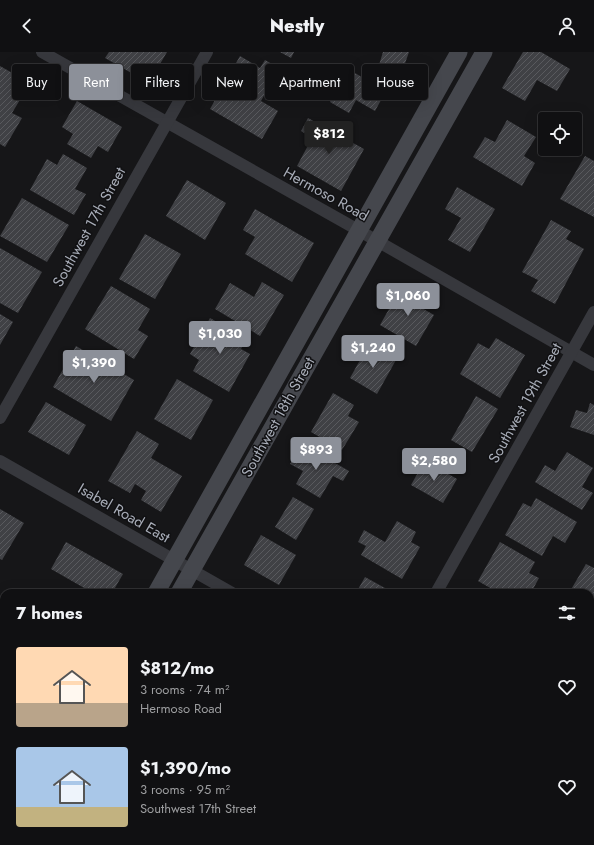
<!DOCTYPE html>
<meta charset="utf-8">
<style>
body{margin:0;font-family:Jost,sans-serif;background:#19191b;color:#f1f3f6;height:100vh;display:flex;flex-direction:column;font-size:15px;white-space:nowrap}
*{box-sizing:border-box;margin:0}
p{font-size:13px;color:#9c9d9f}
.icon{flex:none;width:22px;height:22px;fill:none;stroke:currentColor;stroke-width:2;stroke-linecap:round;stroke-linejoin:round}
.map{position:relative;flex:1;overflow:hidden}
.side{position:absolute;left:0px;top:537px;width:594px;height:256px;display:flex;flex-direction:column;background:#101012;border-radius:12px 12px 0 0;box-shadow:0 4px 16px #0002,0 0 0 1px #303032}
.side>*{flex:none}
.banner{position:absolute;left:12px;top:12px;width:570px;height:36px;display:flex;gap:8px}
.fabs{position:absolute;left:538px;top:60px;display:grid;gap:8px}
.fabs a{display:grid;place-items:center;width:44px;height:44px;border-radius:4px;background:#101012;box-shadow:0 4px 16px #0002,0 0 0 1px #303032;font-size:20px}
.price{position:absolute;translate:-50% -34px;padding:0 9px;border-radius:4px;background:#8c9099;color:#fff;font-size:13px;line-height:26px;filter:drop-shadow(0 1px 2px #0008)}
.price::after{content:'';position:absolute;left:50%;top:24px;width:12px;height:9px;margin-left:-6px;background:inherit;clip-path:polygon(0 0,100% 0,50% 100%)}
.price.active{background:#222;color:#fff}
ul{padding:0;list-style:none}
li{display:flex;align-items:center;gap:12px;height:100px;padding:0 16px}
li span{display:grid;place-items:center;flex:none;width:112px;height:80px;border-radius:4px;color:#555}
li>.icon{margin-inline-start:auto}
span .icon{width:48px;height:48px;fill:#fffc;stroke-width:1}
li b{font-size:17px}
h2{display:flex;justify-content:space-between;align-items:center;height:48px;padding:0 16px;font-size:17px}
.pill{padding:0 14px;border-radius:4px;background:#101012;box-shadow:0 4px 16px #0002,0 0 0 1px #303032;font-size:14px;line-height:36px}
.pill.active{background:#8c9099;color:#fff}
header{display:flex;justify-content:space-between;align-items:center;height:52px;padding:0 16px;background:#101012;font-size:18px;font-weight:800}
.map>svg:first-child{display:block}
.park{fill:#1e261f}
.building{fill:url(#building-hatch)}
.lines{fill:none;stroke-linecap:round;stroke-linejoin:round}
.street{stroke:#37383d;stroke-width:12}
.secondary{stroke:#45474d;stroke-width:17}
.labels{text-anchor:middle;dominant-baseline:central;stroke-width:3;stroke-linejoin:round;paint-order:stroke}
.street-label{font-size:15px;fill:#a8adb8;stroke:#111113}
</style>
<header><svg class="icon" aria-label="back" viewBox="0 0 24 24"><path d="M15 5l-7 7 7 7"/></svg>Nestly<svg class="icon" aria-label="person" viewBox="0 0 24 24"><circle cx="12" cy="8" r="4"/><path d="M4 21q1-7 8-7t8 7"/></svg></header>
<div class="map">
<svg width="594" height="793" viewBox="0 0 594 793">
<defs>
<pattern id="building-hatch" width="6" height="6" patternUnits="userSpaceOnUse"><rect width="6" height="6" fill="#404145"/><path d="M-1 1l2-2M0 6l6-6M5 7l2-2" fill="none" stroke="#595a5e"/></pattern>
</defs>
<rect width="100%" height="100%" fill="#161618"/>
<!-- park -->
<polygon class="park" points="590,623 594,626 594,793 471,793 469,789 590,789"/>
<!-- building -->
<g class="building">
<polygon points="109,0 167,0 149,31 105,6"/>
<polygon points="280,0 294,0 291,6"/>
<polygon points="383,0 409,0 402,20 379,13"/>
<polygon points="523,0 541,0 570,17 557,39 537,28 525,49 502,36"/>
<polygon points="240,4 260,16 265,8 279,16 261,49 278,59 262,87 210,57"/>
<polygon points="0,14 30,31 12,61 22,66 5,95 0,92"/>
<polygon points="348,17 386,39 375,59 356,48 349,61 330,50"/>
<polygon points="77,49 122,75 108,100 98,94 91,106 67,92 73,82 62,75"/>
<polygon points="308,66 364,97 341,139 297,114 312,86 301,79"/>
<polygon points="507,68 536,85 524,104 535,111 522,134 473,105 485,85 495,90"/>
<polygon points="63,102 87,116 75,137 86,142 74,163 30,138 47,107 57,113"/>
<polygon points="585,104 594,109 594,165 560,147"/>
<polygon points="187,128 226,151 205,188 166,164"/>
<polygon points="457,135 495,157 470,200 448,188 461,166 445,157"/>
<polygon points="22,146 69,173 47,210 0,184"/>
<polygon points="255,157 314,191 292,230 245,202 255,185 243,178"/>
<polygon points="551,168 571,179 566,187 584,197 555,252 531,239 538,228 522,220"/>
<polygon points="145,182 181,202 155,247 119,227"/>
<polygon points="0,196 42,220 18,261 0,251"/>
<polygon points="262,230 284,243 260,284 215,257 230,231 254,245"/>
<polygon points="111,234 150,257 138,278 148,284 134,307 85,277"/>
<polygon points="402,234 425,247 420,255 434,263 416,294 380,273"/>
<polygon points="0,262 13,270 0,293"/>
<polygon points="210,266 247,287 241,297 250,302 229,340 193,319 199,308 190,302"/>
<polygon points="496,286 525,303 500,346 460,322 478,291 489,297"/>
<polygon points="369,292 396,308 377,342 350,326"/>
<polygon points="76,294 134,328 111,369 53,335"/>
<polygon points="177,327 213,348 191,388 154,367"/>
<polygon points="333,341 354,353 348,364 359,370 342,398 311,380"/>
<polygon points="476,344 498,357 472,400 451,388"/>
<polygon points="46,350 86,373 69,403 28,380"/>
<polygon points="590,351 594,353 594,383 570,375 576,358 587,361"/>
<polygon points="137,379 159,392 151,406 182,424 161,460 141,448 146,439 135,432 130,441 108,429"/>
<polygon points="302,392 349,419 343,429 333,424 320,446 296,432 303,419 290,412"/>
<polygon points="567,400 593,416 582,435 593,441 582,458 535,430 545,413 555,419"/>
<polygon points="425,408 457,427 443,451 411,433"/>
<polygon points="293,445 314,457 296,488 275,475"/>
<polygon points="536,446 577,470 565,491 553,484 542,504 505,483 523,451 531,455"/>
<polygon points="0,457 24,471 2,508 0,507"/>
<polygon points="397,469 416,480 411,490 420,495 402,527 361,503 366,494 358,490 364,478 385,490"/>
<polygon points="261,483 296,503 279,533 244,513"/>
<polygon points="66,490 123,522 112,541 93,541 51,517"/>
<polygon points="500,490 535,510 529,521 539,526 532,539 537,541 499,541 478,529"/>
<polygon points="586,512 594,516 594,562 590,559 590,541 569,541"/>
<polygon points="365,525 394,541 356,541"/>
<polygon points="0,675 4,677 4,719 0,717"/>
<polygon points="87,789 141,789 138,793 85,793"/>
<polygon points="211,789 253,789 250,793 218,793"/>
<polygon points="339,789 370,789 368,793 336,793"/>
</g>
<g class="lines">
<!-- street -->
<g class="street">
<polyline points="42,0 344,170 594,313"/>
<polyline points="0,366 207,0"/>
<polyline points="0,409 232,541"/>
<polyline points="436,541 594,260"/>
<polyline points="590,601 594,603"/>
<polyline points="294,793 296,789"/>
<polyline points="453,793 453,789"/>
</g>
<!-- secondary -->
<g class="secondary">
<polyline points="156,541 459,0"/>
<polyline points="179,541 484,0"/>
<polyline points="11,793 13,789"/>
<polyline points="37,793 39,789"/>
</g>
</g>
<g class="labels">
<!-- street labels -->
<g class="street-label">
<text transform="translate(326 142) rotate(29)">Hermoso Road</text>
<text transform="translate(89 175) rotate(-61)">Southwest 17th Street</text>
<text transform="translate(525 351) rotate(-61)">Southwest 19th Street</text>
<text transform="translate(278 365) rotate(-61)">Southwest 18th Street</text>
<text transform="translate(124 461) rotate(30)">Isabel Road East</text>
</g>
</g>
</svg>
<div class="fabs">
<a><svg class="icon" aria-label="locate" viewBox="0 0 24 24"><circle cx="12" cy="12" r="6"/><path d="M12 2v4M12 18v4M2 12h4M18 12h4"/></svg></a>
</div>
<b class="price active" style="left:329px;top:103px">$812</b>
<b class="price" style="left:408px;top:265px">$1,060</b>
<b class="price" style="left:220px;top:303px">$1,030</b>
<b class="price" style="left:373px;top:317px">$1,240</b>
<b class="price" style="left:94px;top:332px">$1,390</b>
<b class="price" style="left:316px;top:419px">$893</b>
<b class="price" style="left:434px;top:430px">$2,580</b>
<div class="banner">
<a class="pill">Buy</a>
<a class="pill active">Rent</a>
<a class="pill">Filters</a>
<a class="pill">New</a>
<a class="pill">Apartment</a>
<a class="pill">House</a>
</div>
<section class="side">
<h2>7 homes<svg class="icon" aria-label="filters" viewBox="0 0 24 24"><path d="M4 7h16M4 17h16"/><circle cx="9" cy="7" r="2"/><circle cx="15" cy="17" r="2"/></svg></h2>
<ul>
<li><span style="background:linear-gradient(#ffd9b3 70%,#b9a48a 0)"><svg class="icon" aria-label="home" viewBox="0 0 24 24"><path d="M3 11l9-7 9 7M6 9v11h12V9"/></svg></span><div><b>$812/mo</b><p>3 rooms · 74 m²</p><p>Hermoso Road</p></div><svg class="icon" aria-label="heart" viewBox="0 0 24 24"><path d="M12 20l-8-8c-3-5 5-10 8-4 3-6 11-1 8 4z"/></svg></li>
<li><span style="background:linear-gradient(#a9c7e8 75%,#c2b280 0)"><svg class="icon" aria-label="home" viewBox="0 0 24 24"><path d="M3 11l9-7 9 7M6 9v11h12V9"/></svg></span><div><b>$1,390/mo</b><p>3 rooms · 95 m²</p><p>Southwest 17th Street</p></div><svg class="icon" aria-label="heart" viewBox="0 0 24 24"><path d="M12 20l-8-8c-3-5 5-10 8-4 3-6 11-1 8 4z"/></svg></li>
</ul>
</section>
</div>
